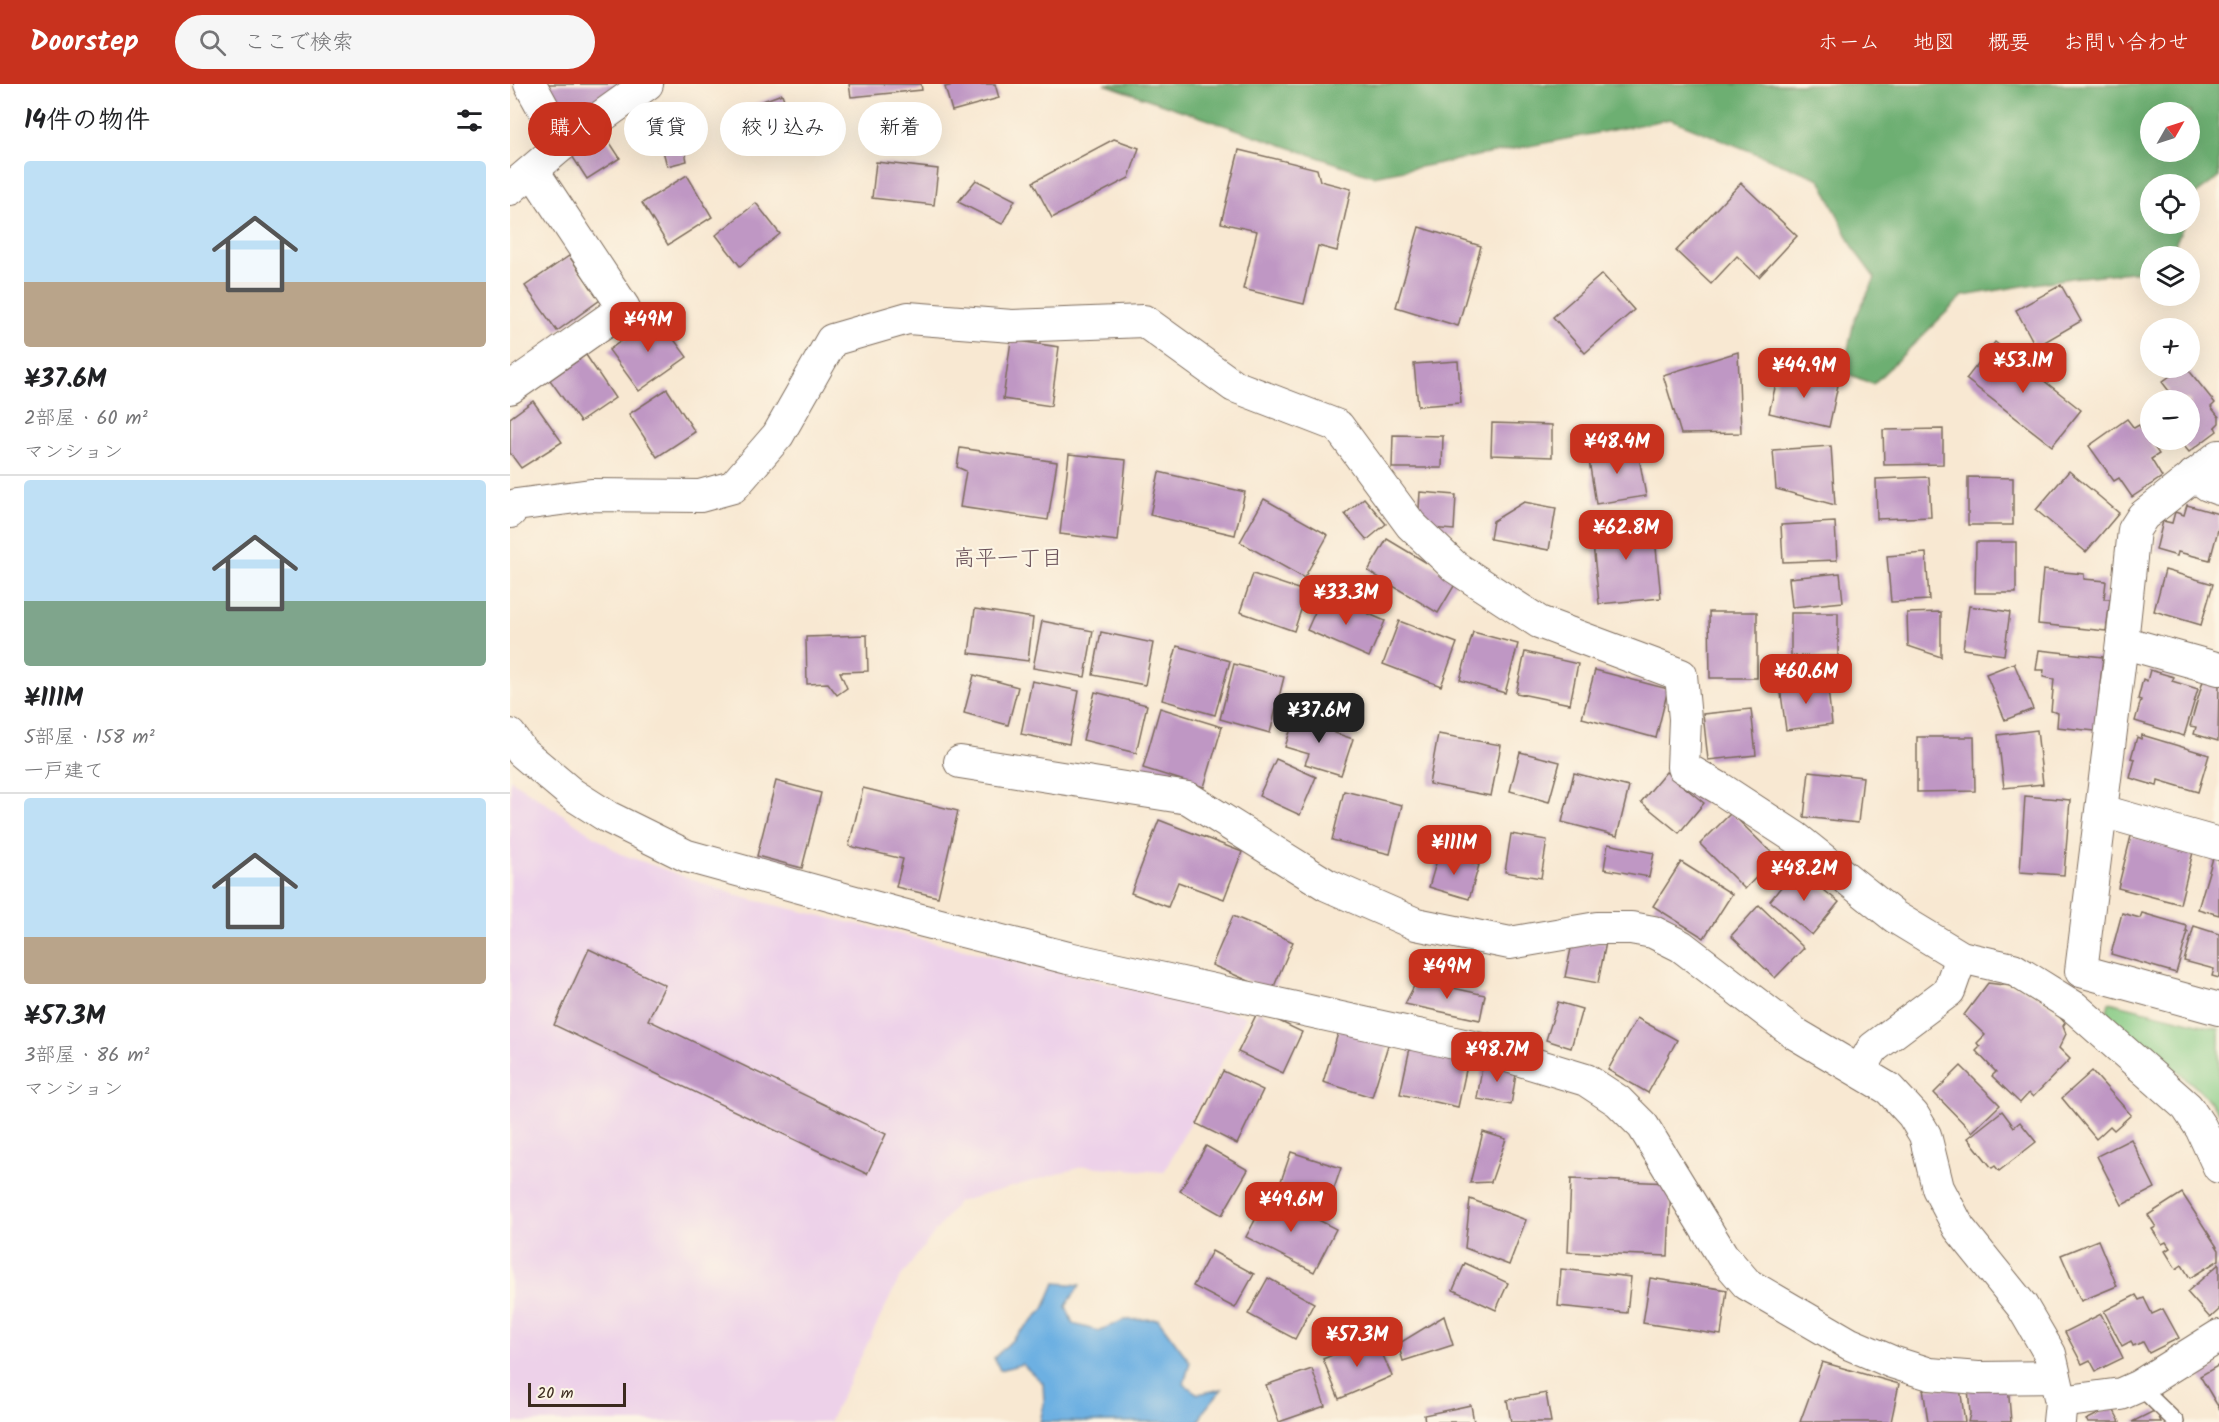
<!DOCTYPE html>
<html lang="ja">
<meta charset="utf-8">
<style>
body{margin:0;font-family:Kalam,"Klee One",sans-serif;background:#f6f6f6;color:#202124;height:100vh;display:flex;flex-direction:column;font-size:22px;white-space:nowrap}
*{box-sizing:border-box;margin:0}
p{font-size:20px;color:#757577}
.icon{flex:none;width:33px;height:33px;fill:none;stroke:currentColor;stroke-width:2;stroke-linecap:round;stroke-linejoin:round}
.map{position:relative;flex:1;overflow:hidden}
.details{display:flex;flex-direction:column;background:#fff;width:510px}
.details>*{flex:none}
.guide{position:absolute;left:18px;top:18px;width:570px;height:54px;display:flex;gap:12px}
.needle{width:39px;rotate:51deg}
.tools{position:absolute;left:1630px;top:18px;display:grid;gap:12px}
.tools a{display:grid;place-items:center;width:60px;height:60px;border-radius:50%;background:#fff;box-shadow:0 6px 24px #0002;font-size:30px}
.scale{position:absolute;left:18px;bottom:15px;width:98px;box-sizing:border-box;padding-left:6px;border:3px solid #3b2a1e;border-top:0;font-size:16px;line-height:21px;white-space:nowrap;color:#3b2a1e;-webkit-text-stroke:4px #fcf5e5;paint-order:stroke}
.price{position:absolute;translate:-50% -51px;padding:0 14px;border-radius:12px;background:#c8321e;color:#fff;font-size:20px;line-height:39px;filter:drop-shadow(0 2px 3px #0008)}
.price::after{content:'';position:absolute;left:50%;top:36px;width:18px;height:14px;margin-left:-9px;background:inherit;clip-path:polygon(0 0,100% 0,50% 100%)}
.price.current{background:#222;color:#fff}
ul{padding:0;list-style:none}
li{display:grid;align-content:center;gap:12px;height:318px;padding:0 24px}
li+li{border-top:2px solid #e0e0e0}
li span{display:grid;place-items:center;height:186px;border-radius:6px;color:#555}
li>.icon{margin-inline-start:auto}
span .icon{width:108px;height:108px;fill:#fffc;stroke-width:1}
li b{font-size:26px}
h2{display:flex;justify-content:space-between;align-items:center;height:72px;padding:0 24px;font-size:26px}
.chip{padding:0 21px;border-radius:27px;background:#fff;box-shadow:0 6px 24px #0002;font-size:21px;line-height:54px}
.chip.current{background:#c8321e;color:#fff}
header{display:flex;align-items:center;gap:36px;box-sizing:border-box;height:84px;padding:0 30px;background:#c8321e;color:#fff}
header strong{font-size:28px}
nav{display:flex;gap:33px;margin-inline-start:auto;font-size:21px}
.search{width:420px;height:54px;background:#f6f6f6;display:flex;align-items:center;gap:15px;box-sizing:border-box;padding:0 21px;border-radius:33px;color:#757577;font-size:22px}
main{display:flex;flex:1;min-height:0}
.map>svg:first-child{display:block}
.built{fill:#edd1e9}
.green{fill:#87cb85;stroke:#617a52;stroke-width:1.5}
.forest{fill:#6daf72;stroke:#546c48;stroke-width:1.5;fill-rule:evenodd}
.water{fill:#6db0e2;stroke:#546d80;stroke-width:1.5}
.building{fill:#bf97c4}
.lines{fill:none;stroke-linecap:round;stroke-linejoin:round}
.service-casing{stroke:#7d6c5d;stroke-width:18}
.minor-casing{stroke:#7d6c5d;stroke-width:34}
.service{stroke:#fff;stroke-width:15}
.minor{stroke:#fff;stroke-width:32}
.labels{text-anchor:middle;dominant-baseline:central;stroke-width:4.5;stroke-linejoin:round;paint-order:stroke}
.neighbourhood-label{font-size:22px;fill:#695058;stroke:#fcf5e5}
</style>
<header>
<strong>Doorstep</strong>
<div class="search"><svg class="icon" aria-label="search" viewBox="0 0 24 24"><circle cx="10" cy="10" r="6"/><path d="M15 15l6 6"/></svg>ここで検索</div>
<nav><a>ホーム</a><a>地図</a><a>概要</a><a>お問い合わせ</a></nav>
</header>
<main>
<section class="details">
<h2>14件の物件<svg class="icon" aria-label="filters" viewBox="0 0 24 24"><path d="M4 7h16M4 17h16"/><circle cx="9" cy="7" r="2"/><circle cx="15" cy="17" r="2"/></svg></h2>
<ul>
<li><span style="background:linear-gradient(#bfe0f5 65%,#b9a48a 0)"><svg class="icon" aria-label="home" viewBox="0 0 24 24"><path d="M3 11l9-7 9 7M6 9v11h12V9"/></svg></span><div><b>¥37.6M</b><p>2部屋 · 60 m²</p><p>マンション</p></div></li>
<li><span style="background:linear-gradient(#bfe0f5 65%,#7fa58c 0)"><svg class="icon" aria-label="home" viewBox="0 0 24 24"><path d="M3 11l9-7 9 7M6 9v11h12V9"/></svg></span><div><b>¥111M</b><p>5部屋 · 158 m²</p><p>一戸建て</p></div></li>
<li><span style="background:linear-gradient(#bfe0f5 75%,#b9a48a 0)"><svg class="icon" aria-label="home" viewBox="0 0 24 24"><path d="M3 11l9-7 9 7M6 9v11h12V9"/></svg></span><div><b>¥57.3M</b><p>3部屋 · 86 m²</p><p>マンション</p></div></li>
</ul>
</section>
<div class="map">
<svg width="1709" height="1338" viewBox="0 0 1709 1338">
<rect width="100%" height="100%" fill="#fcf5e5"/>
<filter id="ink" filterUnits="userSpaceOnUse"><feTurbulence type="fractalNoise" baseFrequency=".0167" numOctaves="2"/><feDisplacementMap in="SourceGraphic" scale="12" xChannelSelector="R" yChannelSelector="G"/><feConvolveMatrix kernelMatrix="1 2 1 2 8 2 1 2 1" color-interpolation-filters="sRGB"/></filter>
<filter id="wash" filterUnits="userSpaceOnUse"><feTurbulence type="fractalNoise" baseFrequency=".008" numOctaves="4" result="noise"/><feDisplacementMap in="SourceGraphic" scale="24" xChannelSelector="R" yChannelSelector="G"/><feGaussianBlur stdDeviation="1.35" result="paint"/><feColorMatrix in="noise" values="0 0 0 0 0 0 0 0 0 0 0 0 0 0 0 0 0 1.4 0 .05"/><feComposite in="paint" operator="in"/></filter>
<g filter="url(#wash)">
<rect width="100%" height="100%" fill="#f8e8d2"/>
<!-- built -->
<polygon class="built" points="0,695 111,770 235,814 736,932 654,1088 575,1082 448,1118 389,1195 319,1338 0,1338"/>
<!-- green -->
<path class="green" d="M1599 918 1709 945V1030C1693 1001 1632 962 1604 940L1597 928Z"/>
<!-- forest -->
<path class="forest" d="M594 0H1709V93L1685 111 1680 124V100H1641V140H1674L1660 172H1641V186L1561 194 1453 212 1363 300 1333 288 1344 237 1365 194 1345 167 1310 95 1160 35 863 92ZM1641 28H1680V68H1641Z"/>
<!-- water -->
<polygon class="water" points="545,1199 570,1201 556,1222 563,1240 588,1247 614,1236 648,1235 680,1278 674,1300 688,1310 712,1305 693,1328 689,1338 530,1338 534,1319 533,1299 512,1280 490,1286 484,1274 534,1225"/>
<g id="blocks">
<!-- building -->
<g class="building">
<polygon points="28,0 121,0 45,44"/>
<polygon points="339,0 411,0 412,6 341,13"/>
<polygon points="447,0 485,0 489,14 442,27 435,3"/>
<polygon points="272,10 285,46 232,65 220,29"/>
<polygon points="87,39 110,74 77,95 55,61"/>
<polygon points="172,54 177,77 157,82 151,59"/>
<polygon points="604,55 629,64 619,94 542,134 523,98"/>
<polygon points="729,66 807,85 810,97 841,105 827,167 808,162 794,220 733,205 747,147 711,139"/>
<polygon points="366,78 428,85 424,121 362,114"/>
<polygon points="177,91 202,133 158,161 132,119"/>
<polygon points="466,96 505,116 492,140 448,118"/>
<polygon points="1231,99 1287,152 1249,193 1227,172 1201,200 1166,167"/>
<polygon points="246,119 270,150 230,182 206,151"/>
<polygon points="909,143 971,162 948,242 886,223"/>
<polygon points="59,172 90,216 47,247 15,202"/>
<polygon points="1092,190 1124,226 1075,269 1043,233"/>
<polygon points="1551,201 1571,237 1526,263 1506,226"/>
<polygon points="146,231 177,273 129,307 99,266"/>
<polygon points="501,256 549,263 541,322 493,315"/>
<polygon points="1485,258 1571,326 1542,362 1456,295"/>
<polygon points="1228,268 1231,349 1171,350 1153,291"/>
<polygon points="76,271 105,314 70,338 40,296"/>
<polygon points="948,277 951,319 908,322 904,280"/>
<polygon points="1671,284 1677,284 1705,319 1701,323 1709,333 1709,339 1705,343 1707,347 1679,368 1669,356 1680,356 1680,316 1649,315 1659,307 1652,298"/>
<polygon points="1269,287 1328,301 1319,343 1259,329"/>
<polygon points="157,305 185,348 147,373 119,330"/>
<polygon points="23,317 52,358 11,384 0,369 0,334"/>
<polygon points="1617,335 1624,344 1629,341 1649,370 1641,375 1652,393 1622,413 1609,394 1604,397 1579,362"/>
<polygon points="982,339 1042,341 1042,373 981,371"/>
<polygon points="1433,345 1433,380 1374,381 1373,346"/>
<polygon points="883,351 933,352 932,384 882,384"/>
<polygon points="1127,362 1136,412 1086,420 1078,370"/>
<polygon points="1321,362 1325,421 1266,405 1263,366"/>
<polygon points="450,364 547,378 538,436 450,423 456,387 447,383"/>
<polygon points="559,370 616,376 608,457 550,450"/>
<polygon points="1559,387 1609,429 1576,468 1526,426"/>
<polygon points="649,388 735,408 725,451 640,431"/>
<polygon points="1419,393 1421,433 1367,435 1366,395"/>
<polygon points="1458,393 1503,394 1503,441 1458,441"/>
<polygon points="910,408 946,411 944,446 908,443"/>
<polygon points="854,414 876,440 857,456 835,430"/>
<polygon points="754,415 818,451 794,494 730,458"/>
<polygon points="1014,418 1046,424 1039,466 980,455 983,437"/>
<polygon points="1677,421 1709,430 1709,442 1700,476 1668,468 1667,472 1646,466 1653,437 1662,439 1665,428 1674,431"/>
<polygon points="1143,434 1151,514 1089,520 1081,440"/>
<polygon points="1325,438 1327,476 1273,478 1271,441"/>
<polygon points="877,455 947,497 928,529 858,487"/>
<polygon points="1466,458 1506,458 1506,509 1465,509"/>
<polygon points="1416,469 1419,516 1381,518 1377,472"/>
<polygon points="1533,486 1574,490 1574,495 1596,497 1594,515 1600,515 1596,547 1528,540"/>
<polygon points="1655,486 1703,500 1691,541 1644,527"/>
<polygon points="1330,489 1333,518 1282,523 1279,494"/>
<polygon points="743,490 797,508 784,547 730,528"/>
<polygon points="813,510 875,537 859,573 797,546"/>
<polygon points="1459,522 1500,528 1494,571 1453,565"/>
<polygon points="465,525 523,534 518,577 459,569"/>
<polygon points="1199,528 1247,528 1247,594 1200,594"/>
<polygon points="1431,528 1431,573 1398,562 1397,529"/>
<rect x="1281" y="529" width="47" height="43"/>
<polygon points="532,537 583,547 575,593 523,584"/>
<polygon points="889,537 947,559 931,602 873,580"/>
<polygon points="591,548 643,559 635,601 583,591"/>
<polygon points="963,548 1008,560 995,609 950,596"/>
<polygon points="357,551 358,587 330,588 337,604 327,611 318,599 297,600 296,553"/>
<polygon points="667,562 720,577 705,631 652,616"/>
<polygon points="1529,566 1593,573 1585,647 1547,643 1548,629 1541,627 1544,595 1533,593 1534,586 1526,586"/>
<polygon points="1015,568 1068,580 1060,620 1006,609"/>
<polygon points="1504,579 1523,625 1495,636 1476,590"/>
<polygon points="724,580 774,593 760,649 710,635"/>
<polygon points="1085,586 1158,605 1146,654 1072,634"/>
<polygon points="1640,586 1664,593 1662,597 1688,605 1674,652 1625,637 1631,616 1628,615 1633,595 1637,597"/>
<polygon points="464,591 508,603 498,641 454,629"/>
<polygon points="522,597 569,607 559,660 511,650"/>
<polygon points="1317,597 1322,640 1276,646 1270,603"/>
<polygon points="1693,597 1709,601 1708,657 1684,650 1686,643 1680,642"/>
<polygon points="585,608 637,621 626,669 573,656"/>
<polygon points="650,624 712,643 694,703 633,684"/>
<polygon points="1241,625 1246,671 1198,676 1193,630"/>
<polygon points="786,629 824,641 825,649 843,655 831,691 795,680 799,670 775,663"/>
<polygon points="1527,646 1533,700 1494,704 1488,651"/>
<polygon points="928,650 991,661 981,712 919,700"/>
<polygon points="1632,651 1699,671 1688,708 1648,696 1647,702 1620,694 1625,675 1621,674 1627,653 1631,655"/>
<polygon points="1407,653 1464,653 1465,707 1407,708"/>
<polygon points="1010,668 1050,678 1039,718 1000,707"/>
<polygon points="766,675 806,693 790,731 749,712"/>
<polygon points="1299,687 1353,693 1348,739 1294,733"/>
<polygon points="1156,688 1194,719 1169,749 1131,718"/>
<polygon points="1064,689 1119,703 1107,752 1052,738"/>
<polygon points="266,697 311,709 292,784 247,772"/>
<polygon points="353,704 448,727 428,813 386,803 393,775 339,762"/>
<polygon points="834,707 892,721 880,770 822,756"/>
<polygon points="1515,712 1560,716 1554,791 1510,788"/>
<polygon points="1221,729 1266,773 1235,805 1190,760"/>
<polygon points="649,736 732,768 714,815 668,798 658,823 621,809"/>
<polygon points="1001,750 1037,756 1031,794 995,788"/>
<polygon points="1621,752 1683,768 1670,820 1608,804"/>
<polygon points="1098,760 1144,769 1139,793 1094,785"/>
<polygon points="929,769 969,781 959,815 919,803"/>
<polygon points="1703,774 1709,776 1709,831 1688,825"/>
<polygon points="1171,778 1222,810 1194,854 1143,822"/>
<polygon points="1286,784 1329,818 1302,851 1260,817"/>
<polygon points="1249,821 1294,864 1265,894 1221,852"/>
<polygon points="1612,829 1630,834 1632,829 1677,842 1676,848 1678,848 1666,889 1601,870"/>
<polygon points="723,832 783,858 762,907 702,881"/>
<polygon points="1684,842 1709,850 1709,894 1702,892 1704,885 1674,877"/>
<polygon points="1096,858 1088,899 1055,893 1062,860"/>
<polygon points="79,865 155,901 138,936 376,1050 357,1090 44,941"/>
<polygon points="907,896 975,911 970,936 895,920"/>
<polygon points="1478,899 1509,903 1537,919 1555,939 1553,942 1556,950 1549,964 1560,975 1523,1013 1519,1009 1510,1019 1482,992 1486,988 1466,967 1470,963 1467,959 1475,951 1454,931"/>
<polygon points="1048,918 1072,925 1061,964 1036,956"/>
<polygon points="748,927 792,948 773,989 728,968"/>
<polygon points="1127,934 1167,956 1138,1009 1098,986"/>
<polygon points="830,943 879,958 862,1013 813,998"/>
<polygon points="900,964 958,977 948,1023 890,1010"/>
<polygon points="973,978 1007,984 1001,1021 967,1015"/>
<polygon points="1451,982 1490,1021 1462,1048 1424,1009"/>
<polygon points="713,987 753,1006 727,1060 687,1040"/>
<polygon points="1582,987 1621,1031 1604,1046 1600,1042 1586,1055 1552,1014"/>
<polygon points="1492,1027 1504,1043 1510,1038 1526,1058 1489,1087 1485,1082 1482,1084 1458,1054"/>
<polygon points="973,1048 996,1055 981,1098 960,1099"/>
<polygon points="1621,1055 1645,1104 1612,1121 1587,1072"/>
<polygon points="696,1062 738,1086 712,1131 670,1107"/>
<polygon points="781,1068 831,1084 819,1119 769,1103"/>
<polygon points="1061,1095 1161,1099 1158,1172 1058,1168"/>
<polygon points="1672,1109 1709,1166 1709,1176 1680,1194 1672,1181 1666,1185 1655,1167 1660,1164 1656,1158 1652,1160 1642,1145 1646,1143 1638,1131"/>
<polygon points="759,1110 826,1145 804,1188 736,1153"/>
<polygon points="960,1115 1016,1136 999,1181 955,1164"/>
<polygon points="1588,1156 1607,1202 1571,1217 1551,1171"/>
<polygon points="702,1167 744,1190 725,1224 683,1202"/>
<polygon points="955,1179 998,1199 986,1226 943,1206"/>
<polygon points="1709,1180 1709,1226 1700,1234 1677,1208"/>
<polygon points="1051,1185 1121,1193 1117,1229 1048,1222"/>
<polygon points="758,1194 804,1219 785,1255 738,1230"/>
<polygon points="1140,1194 1217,1206 1211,1251 1133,1239"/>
<polygon points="1626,1211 1629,1216 1634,1214 1642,1230 1653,1225 1669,1254 1639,1269 1633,1258 1623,1262 1621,1257 1612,1262 1594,1227"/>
<polygon points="1591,1230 1613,1274 1586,1287 1580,1276 1572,1280 1555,1248"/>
<polygon points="934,1232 943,1261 893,1277 888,1260"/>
<polygon points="865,1253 882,1292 829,1315 813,1275"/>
<polygon points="1312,1278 1389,1300 1381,1338 1290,1338"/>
<polygon points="1709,1281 1709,1324 1690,1292"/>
<polygon points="802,1285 815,1322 769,1338 756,1301"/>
<polygon points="1498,1301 1501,1338 1458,1338 1460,1330 1458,1303"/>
<polygon points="1413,1304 1450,1304 1455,1338 1418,1338"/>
<polygon points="1036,1309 1041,1338 1001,1338 997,1316"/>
<polygon points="961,1321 964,1338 915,1338 914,1331"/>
<polygon points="1602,1323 1610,1338 1578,1338 1576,1336"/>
<polygon points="1646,1326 1651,1338 1622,1338"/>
</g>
</g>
</g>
<g filter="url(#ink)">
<use href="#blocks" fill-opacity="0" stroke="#7d6c5d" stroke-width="1.5"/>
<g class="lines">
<defs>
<polyline id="service" points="1629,1302 1666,1338"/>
<g id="minor">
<polyline points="20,0 53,60"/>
<polyline points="0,105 53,60 137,0"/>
<polyline points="0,304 114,224 23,87"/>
<polyline points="1684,391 1698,401 1709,405"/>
<polyline points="0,428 6,421 81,411 190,412 223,403 268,351 322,256 398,234 502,242 634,237 724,302 828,342 901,441 945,483 1029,538 1171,591 1175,635 1173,683 1211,705 1286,754 1385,833 1451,873 1503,885 1564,923 1677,1023 1691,1044 1709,1083"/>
<polyline points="1612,558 1624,446 1633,432 1709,372"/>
<polyline points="1709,585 1612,558 1571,887 1709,925"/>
<polyline points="0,651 12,668 62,710 98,733 177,772 414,837 558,874 981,967 1076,996 1108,1017 1133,1042 1212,1171 1237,1200 1340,1260 1382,1278 1420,1290 1468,1294 1545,1293"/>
<polyline points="450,678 678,714 817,801 906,840 1000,859 1087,844 1121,844 1143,848 1171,862 1286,950 1379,1005 1403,1031 1415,1051 1428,1104 1449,1144 1512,1222 1540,1270 1551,1318 1549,1338"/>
<polyline points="1592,727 1709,760"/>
<polyline points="1350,987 1363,964 1439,907 1451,873"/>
<polyline points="1551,1318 1611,1310 1629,1302 1709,1252"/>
</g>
</defs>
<!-- service casing -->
<use href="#service" class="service-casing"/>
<!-- minor casing -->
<use href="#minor" class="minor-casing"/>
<!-- service -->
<use href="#service" class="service"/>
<!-- minor -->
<use href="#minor" class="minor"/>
</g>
</g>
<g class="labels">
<!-- neighbourhood labels -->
<g class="neighbourhood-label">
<text x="498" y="475">高平一丁目</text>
</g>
</g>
</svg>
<div class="tools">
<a><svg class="needle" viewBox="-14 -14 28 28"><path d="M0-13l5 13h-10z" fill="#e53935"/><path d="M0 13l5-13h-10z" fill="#757577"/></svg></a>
<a><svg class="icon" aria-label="locate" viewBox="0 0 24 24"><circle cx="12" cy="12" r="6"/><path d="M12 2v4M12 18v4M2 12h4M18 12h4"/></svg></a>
<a><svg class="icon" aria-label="layers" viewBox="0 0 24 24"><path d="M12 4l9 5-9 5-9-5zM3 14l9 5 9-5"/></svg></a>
<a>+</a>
<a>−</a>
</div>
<div class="scale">20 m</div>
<b class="price" style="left:138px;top:269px">¥49M</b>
<b class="price" style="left:1513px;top:310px">¥53.1M</b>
<b class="price" style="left:1294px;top:315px">¥44.9M</b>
<b class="price" style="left:1107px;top:391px">¥48.4M</b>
<b class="price" style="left:1116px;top:477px">¥62.8M</b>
<b class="price" style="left:836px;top:542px">¥33.3M</b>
<b class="price" style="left:1296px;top:621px">¥60.6M</b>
<b class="price current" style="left:809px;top:660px">¥37.6M</b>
<b class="price" style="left:944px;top:792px">¥111M</b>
<b class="price" style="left:1294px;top:818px">¥48.2M</b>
<b class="price" style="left:937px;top:916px">¥49M</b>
<b class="price" style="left:987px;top:999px">¥98.7M</b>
<b class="price" style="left:781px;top:1149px">¥49.6M</b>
<b class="price" style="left:847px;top:1284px">¥57.3M</b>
<div class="guide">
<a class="chip current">購入</a>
<a class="chip">賃貸</a>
<a class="chip">絞り込み</a>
<a class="chip">新着</a>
</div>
</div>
</main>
